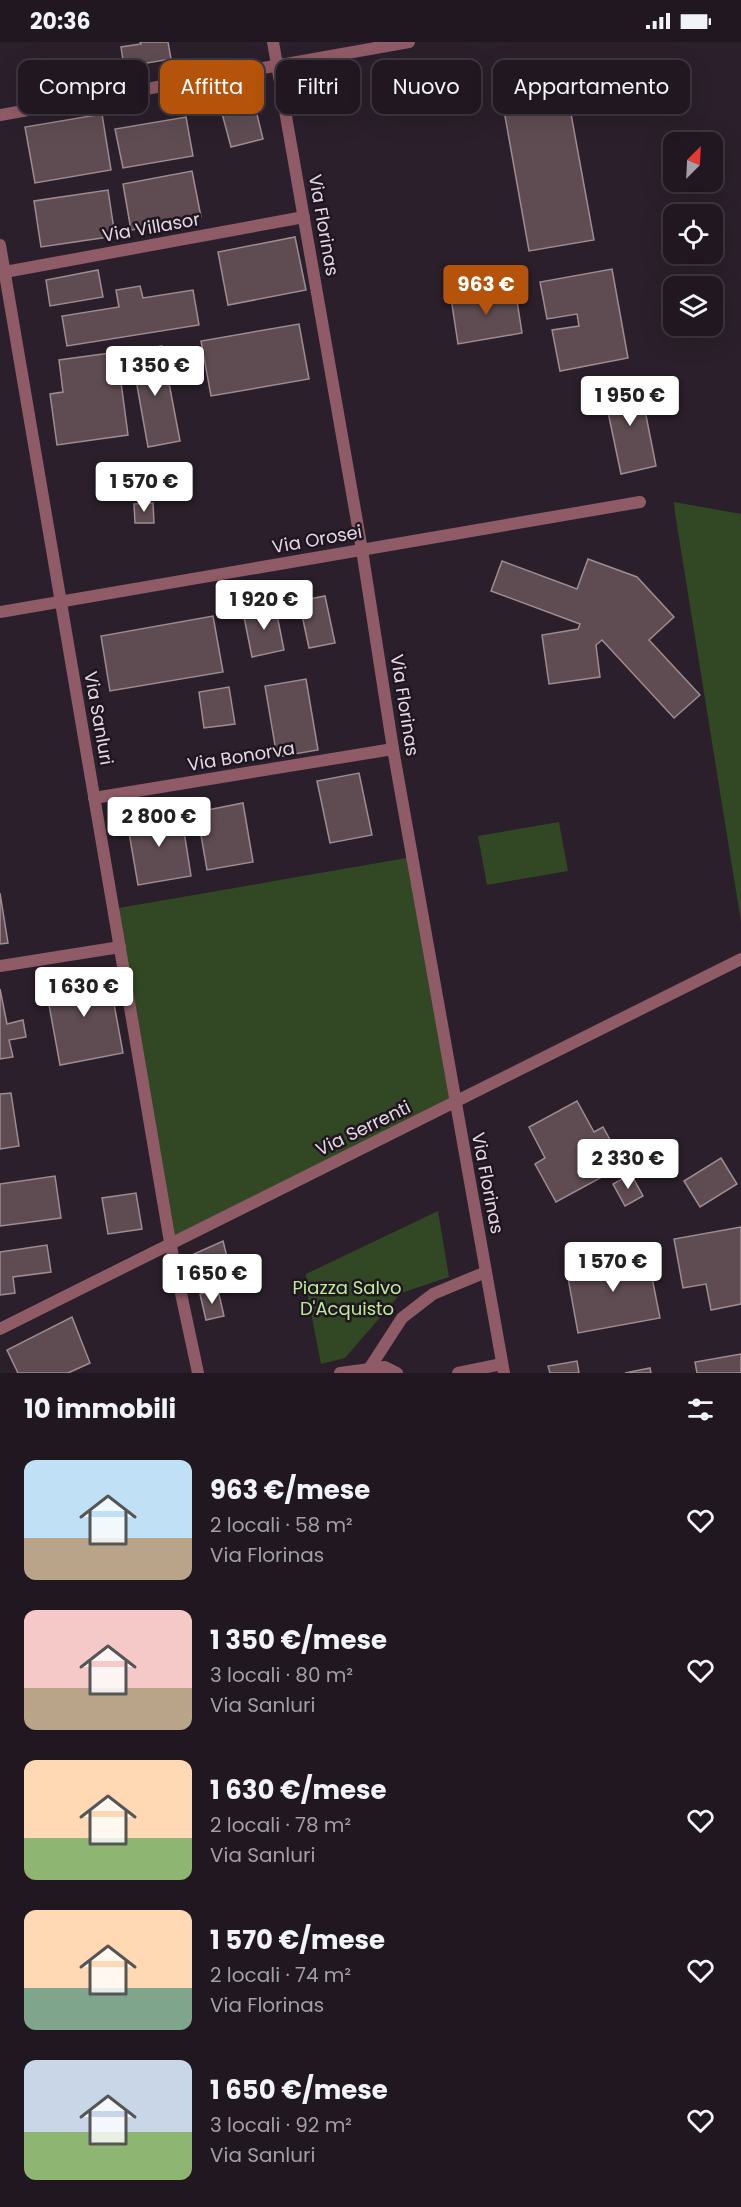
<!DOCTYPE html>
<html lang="it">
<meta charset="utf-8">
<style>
body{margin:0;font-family:Poppins,sans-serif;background:#282029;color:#f1f3f6;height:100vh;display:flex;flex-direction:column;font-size:22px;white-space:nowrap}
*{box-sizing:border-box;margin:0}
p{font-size:20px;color:#a29fa5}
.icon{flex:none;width:33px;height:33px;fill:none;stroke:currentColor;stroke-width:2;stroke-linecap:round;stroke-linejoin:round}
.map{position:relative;height:1331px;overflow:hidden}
.panel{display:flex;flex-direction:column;background:#201720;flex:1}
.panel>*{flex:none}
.guide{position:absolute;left:18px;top:18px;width:705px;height:54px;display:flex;gap:12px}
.needle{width:39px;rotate:24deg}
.fabs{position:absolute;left:663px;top:90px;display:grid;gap:12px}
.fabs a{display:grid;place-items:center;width:60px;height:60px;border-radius:12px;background:#201720;box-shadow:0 6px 24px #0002,0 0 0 2px #3d363e;font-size:30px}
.price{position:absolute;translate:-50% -51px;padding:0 14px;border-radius:6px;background:#fff;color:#222;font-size:20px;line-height:39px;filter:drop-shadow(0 2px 3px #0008)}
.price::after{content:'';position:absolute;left:50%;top:36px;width:18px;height:14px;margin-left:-9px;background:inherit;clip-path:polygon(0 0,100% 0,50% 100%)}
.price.active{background:#b45309;color:#fff}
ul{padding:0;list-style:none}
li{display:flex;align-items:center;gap:18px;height:150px;padding:0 24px}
li span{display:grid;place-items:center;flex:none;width:168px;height:120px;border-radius:12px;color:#555}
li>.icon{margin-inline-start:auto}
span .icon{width:72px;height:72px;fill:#fffc;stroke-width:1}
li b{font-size:26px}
h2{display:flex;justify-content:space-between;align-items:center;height:72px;padding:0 24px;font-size:26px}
.tag{padding:0 21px;border-radius:12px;background:#201720;box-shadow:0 6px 24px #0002,0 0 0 2px #3d363e;font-size:21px;line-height:54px}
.tag.active{background:#b45309;color:#fff}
.status{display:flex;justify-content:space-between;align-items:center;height:42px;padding:0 30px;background:#201720;direction:ltr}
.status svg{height:16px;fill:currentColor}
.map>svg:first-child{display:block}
.green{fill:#324824}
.building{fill:#5f4c53;stroke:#9f8b92;stroke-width:1.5}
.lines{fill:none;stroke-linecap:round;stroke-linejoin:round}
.street{stroke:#8f5b66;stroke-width:12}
.labels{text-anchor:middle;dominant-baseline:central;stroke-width:5;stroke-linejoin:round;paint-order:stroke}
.street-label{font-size:18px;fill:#e2dae2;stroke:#201520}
.park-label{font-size:18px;fill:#b9ed97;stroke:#201520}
</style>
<div class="status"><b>20:36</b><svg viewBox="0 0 49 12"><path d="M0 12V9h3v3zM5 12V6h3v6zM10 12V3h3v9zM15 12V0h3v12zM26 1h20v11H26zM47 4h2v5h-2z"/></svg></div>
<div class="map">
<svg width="741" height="1331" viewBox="0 0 741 1331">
<rect width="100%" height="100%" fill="#2a1f2a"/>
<!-- green -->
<g class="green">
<polygon points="674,460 741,472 741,880 675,471"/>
<polygon points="559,780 568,829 487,843 478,794"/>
<polygon points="412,815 455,1061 170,1200 113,867"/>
<polygon points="438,1169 449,1235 401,1251 345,1316 321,1322 307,1250 306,1232"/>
</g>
<!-- building -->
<g class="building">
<polygon points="140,0 168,0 171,17 124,25 121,5 141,2"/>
<polygon points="561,17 594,198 529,209 497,29"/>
<polygon points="252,52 263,97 231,105 219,60"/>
<polygon points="102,72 111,128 35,141 25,85"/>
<polygon points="186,75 193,114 123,126 115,87"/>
<polygon points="192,129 201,175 131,188 123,142"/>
<polygon points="108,148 115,194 41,205 34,159"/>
<polygon points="295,195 306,248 228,263 218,210"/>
<polygon points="612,227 628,316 560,329 552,288 579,284 577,272 547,277 540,240"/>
<polygon points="98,228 103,255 50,264 46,238"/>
<polygon points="140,244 143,256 193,248 199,283 67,304 62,274 119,265 116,248"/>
<polygon points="515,246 522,291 458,302 451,256"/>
<polygon points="299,282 309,337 211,354 201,299"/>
<polygon points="162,304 180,399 148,405 131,310"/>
<polygon points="117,310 128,393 57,403 50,352 63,350 59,318"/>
<polygon points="639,338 656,424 621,432 603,346"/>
<polygon points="153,461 154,481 135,481 134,462"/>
<polygon points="588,517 637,535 674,575 649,598 700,653 674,676 602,598 596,603 600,635 549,642 542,593 578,587 580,582 491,549 502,519 577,547"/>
<polygon points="325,554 335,601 309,606 299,559"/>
<polygon points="275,563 284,608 252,615 243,570"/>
<polygon points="213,574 223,630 110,649 101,594"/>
<polygon points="306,637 318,708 277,715 265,644"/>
<polygon points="229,645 235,682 204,686 199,650"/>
<polygon points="359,731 372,793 330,801 317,739"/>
<polygon points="243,761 253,820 207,828 197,770"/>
<polygon points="181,770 191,834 138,843 127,779"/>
<polygon points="0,851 8,901 0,902"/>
<polygon points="108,929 123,1011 60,1023 45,941"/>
<polygon points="0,947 7,982 23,978 26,995 9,998 13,1015 0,1017"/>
<polygon points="11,1051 19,1104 0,1107 0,1052"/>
<polygon points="577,1059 594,1090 603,1085 624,1123 556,1160 535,1122 545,1116 529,1085"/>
<polygon points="721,1116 737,1142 700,1165 684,1139"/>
<polygon points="631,1132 643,1154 625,1164 613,1142"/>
<polygon points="55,1134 61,1176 0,1184 0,1142"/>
<polygon points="136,1151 142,1187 108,1192 102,1156"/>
<polygon points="741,1185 741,1262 711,1268 706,1242 683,1246 674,1197"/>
<polygon points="223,1199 232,1235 200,1250 192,1213"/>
<polygon points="47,1203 51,1230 13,1235 15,1251 0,1253 0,1210"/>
<polygon points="647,1210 660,1276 578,1291 566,1225"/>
<polygon points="218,1248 224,1274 206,1278 200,1252"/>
<polygon points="72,1275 90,1321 68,1331 18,1331 7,1308"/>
<polygon points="741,1312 741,1331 697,1331 695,1320"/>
<polygon points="577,1319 579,1331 550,1331 548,1324"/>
<polygon points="650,1326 651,1331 625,1331"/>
</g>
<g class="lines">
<!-- street -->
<g class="street">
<polyline points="273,0 362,508 393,707 504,1331"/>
<polyline points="0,73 409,0"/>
<polyline points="0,203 170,1200 198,1331"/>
<polyline points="5,230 304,175"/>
<polyline points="0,570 640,460"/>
<polyline points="94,756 393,707"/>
<polyline points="0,924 120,905"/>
<polyline points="0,1287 741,917"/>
<polyline points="369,1327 402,1276 433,1252 486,1230"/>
<polyline points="340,1331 385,1325 397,1331"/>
<polyline points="458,1331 502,1322"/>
</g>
</g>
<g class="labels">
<!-- street labels -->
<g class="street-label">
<text transform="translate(324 183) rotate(80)">Via Florinas</text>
<text transform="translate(151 185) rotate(-10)">Via Villasor</text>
<text transform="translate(317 497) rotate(-10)">Via Orosei</text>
<text transform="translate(405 663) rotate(81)">Via Florinas</text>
<text transform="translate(99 676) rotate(80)">Via Sanluri</text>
<text transform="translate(241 714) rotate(-9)">Via Bonorva</text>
<text transform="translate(363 1086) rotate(-26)">Via Serrenti</text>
<text transform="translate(488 1141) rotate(79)">Via Florinas</text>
</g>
<!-- park labels -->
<g class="park-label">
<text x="347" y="1245">Piazza Salvo<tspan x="347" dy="21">D'Acquisto</tspan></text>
</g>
</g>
</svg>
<div class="fabs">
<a><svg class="needle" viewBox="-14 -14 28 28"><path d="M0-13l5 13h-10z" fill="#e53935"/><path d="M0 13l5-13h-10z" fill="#a29fa5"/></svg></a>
<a><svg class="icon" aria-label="locate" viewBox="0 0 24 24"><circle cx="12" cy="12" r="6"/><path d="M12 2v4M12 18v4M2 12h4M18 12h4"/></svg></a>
<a><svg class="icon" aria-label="layers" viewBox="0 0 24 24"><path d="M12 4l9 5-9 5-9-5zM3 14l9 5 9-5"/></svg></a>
</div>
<b class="price active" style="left:486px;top:274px">963 €</b>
<b class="price" style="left:155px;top:355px">1 350 €</b>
<b class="price" style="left:630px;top:385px">1 950 €</b>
<b class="price" style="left:144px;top:471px">1 570 €</b>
<b class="price" style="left:264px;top:589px">1 920 €</b>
<b class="price" style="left:159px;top:806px">2 800 €</b>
<b class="price" style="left:84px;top:976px">1 630 €</b>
<b class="price" style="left:628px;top:1148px">2 330 €</b>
<b class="price" style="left:613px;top:1251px">1 570 €</b>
<b class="price" style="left:212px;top:1263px">1 650 €</b>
<div class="guide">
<a class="tag">Compra</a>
<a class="tag active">Affitta</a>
<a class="tag">Filtri</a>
<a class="tag">Nuovo</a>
<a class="tag">Appartamento</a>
</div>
</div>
<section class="panel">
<h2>10 immobili<svg class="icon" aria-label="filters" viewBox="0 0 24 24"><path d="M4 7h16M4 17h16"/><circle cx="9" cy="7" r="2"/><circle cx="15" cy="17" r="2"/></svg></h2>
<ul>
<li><span style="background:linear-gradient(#bfe0f5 65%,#b9a48a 0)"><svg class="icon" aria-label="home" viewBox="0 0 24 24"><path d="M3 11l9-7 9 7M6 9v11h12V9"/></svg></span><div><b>963 €/mese</b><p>2 locali · 58 m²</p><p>Via Florinas</p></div><svg class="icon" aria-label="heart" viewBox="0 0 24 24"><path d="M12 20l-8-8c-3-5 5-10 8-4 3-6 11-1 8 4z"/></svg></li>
<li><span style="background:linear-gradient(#f6c9c9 65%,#b9a48a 0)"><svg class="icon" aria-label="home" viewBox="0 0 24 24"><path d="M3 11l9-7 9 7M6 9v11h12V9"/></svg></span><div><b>1 350 €/mese</b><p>3 locali · 80 m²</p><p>Via Sanluri</p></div><svg class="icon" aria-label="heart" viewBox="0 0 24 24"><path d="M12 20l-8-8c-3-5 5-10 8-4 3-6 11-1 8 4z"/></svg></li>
<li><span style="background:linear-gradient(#ffd9b3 65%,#8fb573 0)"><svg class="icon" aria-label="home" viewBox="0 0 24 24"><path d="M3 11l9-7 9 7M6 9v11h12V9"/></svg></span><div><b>1 630 €/mese</b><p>2 locali · 78 m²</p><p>Via Sanluri</p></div><svg class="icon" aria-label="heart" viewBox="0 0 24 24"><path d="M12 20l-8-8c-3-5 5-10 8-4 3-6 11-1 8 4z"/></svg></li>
<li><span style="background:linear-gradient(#ffd9b3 65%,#7fa58c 0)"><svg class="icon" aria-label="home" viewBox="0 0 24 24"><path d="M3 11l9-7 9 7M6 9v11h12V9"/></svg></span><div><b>1 570 €/mese</b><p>2 locali · 74 m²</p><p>Via Florinas</p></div><svg class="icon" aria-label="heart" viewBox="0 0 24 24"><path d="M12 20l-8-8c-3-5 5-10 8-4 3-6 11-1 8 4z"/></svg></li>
<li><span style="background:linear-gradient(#c9d6e8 60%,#8fb573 0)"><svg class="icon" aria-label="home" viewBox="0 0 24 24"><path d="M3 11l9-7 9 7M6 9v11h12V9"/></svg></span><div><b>1 650 €/mese</b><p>3 locali · 92 m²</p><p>Via Sanluri</p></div><svg class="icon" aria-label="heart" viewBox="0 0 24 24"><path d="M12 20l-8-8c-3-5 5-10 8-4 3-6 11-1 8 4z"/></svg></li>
</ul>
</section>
